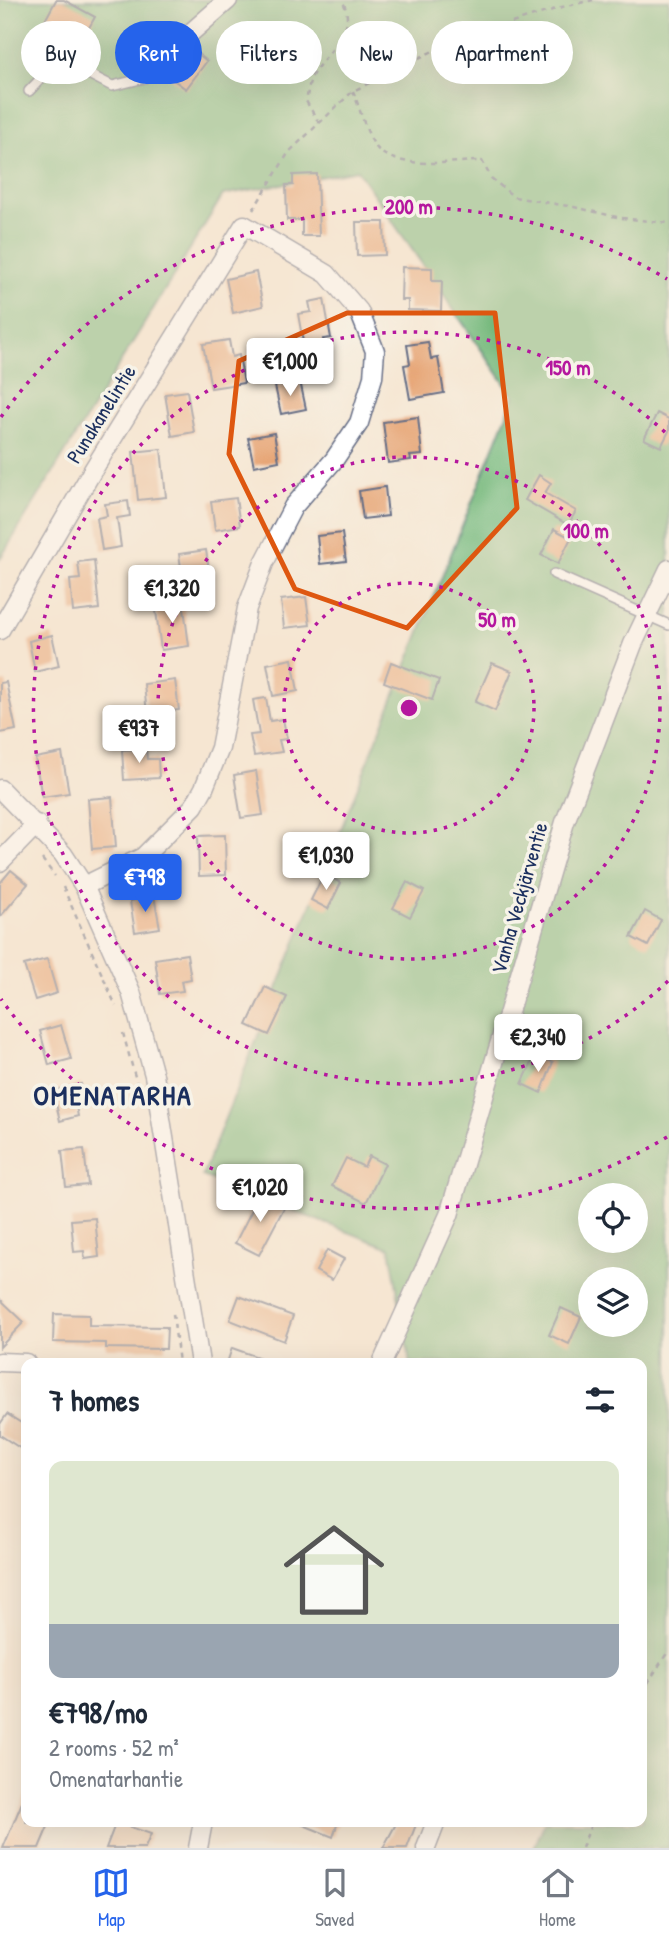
<!DOCTYPE html>
<meta charset="utf-8">
<style>
body{margin:0;font-family:"Patrick Hand",sans-serif;background:#f2f2f3;color:#1f2937;height:100vh;display:flex;flex-direction:column;font-size:26px;white-space:nowrap}
*{box-sizing:border-box;margin:0}
p{font-size:23px;color:#747a83}
.icon{flex:none;width:38px;height:38px;fill:none;stroke:currentColor;stroke-width:2;stroke-linecap:round;stroke-linejoin:round}
.map{position:relative;flex:1;overflow:hidden}
.side{position:absolute;left:21px;top:1358px;width:626px;height:469px;display:flex;flex-direction:column;background:#fff;border-radius:14px;box-shadow:0 7px 28px #0002}
.side>*{flex:none}
.guide{position:absolute;left:21px;top:21px;width:628px;height:63px;display:flex;gap:14px}
.fabs{position:absolute;left:578px;top:1183px;display:grid;gap:14px}
.fabs a{display:grid;place-items:center;width:70px;height:70px;border-radius:50%;background:#fff;box-shadow:0 7px 28px #0002;font-size:35px}
.price{position:absolute;translate:-50% -60px;padding:0 16px;border-radius:7px;background:#fff;color:#222;font-size:23px;line-height:46px;filter:drop-shadow(0 2px 4px #0008)}
.price::after{content:'';position:absolute;left:50%;top:42px;width:21px;height:16px;margin-left:-10px;background:inherit;clip-path:polygon(0 0,100% 0,50% 100%)}
.price.active{background:#2563eb;color:#fff}
ul{padding:0;list-style:none}
li{display:grid;align-content:center;gap:14px;height:371px;padding:0 28px}
li span{display:grid;place-items:center;height:217px;border-radius:14px;color:#555}
li>.icon{margin-inline-start:auto}
span .icon{width:126px;height:126px;fill:#fffc;stroke-width:1}
li b{font-size:30px}
h2{display:flex;justify-content:space-between;align-items:center;height:84px;padding:0 28px;font-size:30px}
.chip{padding:0 24px;border-radius:32px;background:#fff;box-shadow:0 7px 28px #0002;font-size:24px;line-height:63px}
.chip.active{background:#2563eb;color:#fff}
.tabs{display:flex;justify-content:space-around;align-items:center;height:98px;border-top:2px solid #e0e1e3;background:#fff;font-size:19px;color:#747a83}
.tabs a{display:grid;justify-items:center;gap:4px}
.tabs .active{color:#2563eb}
.map>svg:first-child{display:block}
.forest{fill:#76b97d;stroke:#48746e;stroke-width:2;fill-rule:evenodd}
.building{fill:#e6a170}
.lines{fill:none;stroke-linecap:round;stroke-linejoin:round}
.lane-casing{stroke:#686f87;stroke-width:12}
.street-casing{stroke:#686f87;stroke-width:21}
.path{stroke:#686f87;stroke-width:2.5;stroke-dasharray:5 5;stroke-linecap:butt}
.lane{stroke:#fff;stroke-width:9}
.street{stroke:#fff;stroke-width:18}
.marked{fill:none;stroke:#de5710;stroke-width:5;stroke-linejoin:round}
.ring{fill:none;stroke:#b5179e;stroke-width:3.5;stroke-dasharray:3.5 7}
.labels{text-anchor:middle;dominant-baseline:central;stroke-width:7;stroke-linejoin:round;paint-order:stroke}
.street-label{font-size:21px;fill:#1b2f5e;stroke:#f7f3e8}
.district-label{font-size:28px;font-weight:bold;letter-spacing:2px;fill:#1b2f5e;stroke:#f7f3e8}
.centre{fill:#b5179e;stroke:#f7f3e8;stroke-width:3.5}
.ring-label{font-size:21px;text-anchor:middle;font-weight:bold;fill:#b5179e;stroke:#f7f3e8;stroke-width:7;stroke-linejoin:round;paint-order:stroke}
</style>
<div class="map">
<svg width="669" height="1848" viewBox="0 0 669 1848">
<rect width="100%" height="100%" fill="#f7f3e8"/>
<filter id="ink" filterUnits="userSpaceOnUse"><feTurbulence type="fractalNoise" baseFrequency=".0143" numOctaves="2"/><feDisplacementMap in="SourceGraphic" scale="14" xChannelSelector="R" yChannelSelector="G"/><feConvolveMatrix kernelMatrix="1 2 1 2 8 2 1 2 1" color-interpolation-filters="sRGB"/></filter>
<filter id="wash" filterUnits="userSpaceOnUse"><feTurbulence type="fractalNoise" baseFrequency=".00686" numOctaves="4" result="noise"/><feDisplacementMap in="SourceGraphic" scale="28" xChannelSelector="R" yChannelSelector="G"/><feGaussianBlur stdDeviation="1.57" result="paint"/><feColorMatrix in="noise" values="0 0 0 0 0 0 0 0 0 0 0 0 0 0 0 0 0 1.4 0 .05"/><feComposite in="paint" operator="in"/></filter>
<g filter="url(#wash)">
<rect width="100%" height="100%" fill="#f6e6d2"/>
<!-- forest -->
<path class="forest" d="M0 0H669V1848H534L545 1822H642V1363H410L390 1248 202 1176 514 397 357 170 223 195 0 559ZM590 1195H635V1241H590ZM590 1279H635V1325H590Z"/>
<g id="blocks">
<!-- building -->
<g class="building">
<polygon points="56,0 64,0 95,17 80,44 43,24"/>
<polygon points="193,50 207,61 186,89 171,78"/>
<polygon points="317,174 319,236 302,236 302,220 287,220 286,185 293,185 293,175"/>
<polygon points="356,222 384,222 385,255 357,256"/>
<polygon points="402,267 432,268 432,281 442,281 441,311 408,310 408,300 401,300"/>
<polygon points="256,272 263,306 233,313 226,279"/>
<polygon points="324,299 331,338 323,339 325,349 305,353 298,314 311,312 309,302"/>
<polygon points="229,340 232,357 239,355 244,383 211,388 203,344"/>
<polygon points="428,342 431,359 438,358 444,393 410,399 404,365 410,364 407,345"/>
<polygon points="300,381 306,409 281,414 275,386"/>
<polygon points="187,391 194,432 172,436 165,394"/>
<polygon points="657,413 669,419 669,431 661,447 644,439"/>
<polygon points="418,417 422,455 410,456 411,460 388,463 383,422"/>
<polygon points="274,433 279,461 254,466 248,438"/>
<polygon points="161,449 166,497 138,500 133,452"/>
<polygon points="539,475 551,483 545,493 576,511 568,525 525,500"/>
<polygon points="385,487 388,516 363,519 359,491"/>
<polygon points="236,498 240,526 215,530 211,501"/>
<polygon points="128,501 130,516 117,518 121,547 102,550 97,518 107,516 105,504"/>
<polygon points="554,529 571,538 558,564 541,555"/>
<polygon points="342,533 346,561 320,564 317,536"/>
<polygon points="206,550 211,583 184,587 179,554"/>
<polygon points="94,560 99,609 73,612 70,580 80,579 78,562"/>
<polygon points="306,597 310,625 284,628 281,600"/>
<polygon points="183,600 189,646 161,650 155,603"/>
<polygon points="52,635 59,666 35,672 29,641"/>
<polygon points="292,659 298,691 273,696 267,664"/>
<polygon points="391,662 439,680 432,700 384,682"/>
<polygon points="492,663 512,671 495,711 475,702"/>
<polygon points="175,680 179,710 147,714 144,684"/>
<polygon points="6,682 16,730 0,733 0,683"/>
<polygon points="266,698 270,721 283,719 287,739 279,740 282,752 254,756 250,735 259,734 253,700"/>
<polygon points="146,748 147,759 158,759 159,778 124,780 122,750"/>
<polygon points="62,753 69,793 42,797 35,758"/>
<polygon points="256,771 263,815 241,818 234,775"/>
<polygon points="112,797 116,847 92,849 88,799"/>
<polygon points="225,835 226,875 199,876 198,836"/>
<polygon points="11,870 28,884 0,917 0,883"/>
<polygon points="324,874 341,883 328,909 311,900"/>
<polygon points="407,882 424,891 410,917 393,908"/>
<polygon points="154,896 160,928 135,932 130,901"/>
<polygon points="645,911 661,920 648,946 631,937"/>
<polygon points="187,954 191,979 181,981 183,991 160,994 155,959"/>
<polygon points="47,959 57,993 35,1000 24,965"/>
<polygon points="265,987 287,997 269,1035 247,1025"/>
<polygon points="61,1025 71,1059 49,1065 40,1031"/>
<polygon points="535,1055 553,1062 541,1093 522,1084"/>
<polygon points="81,1084 85,1100 75,1102 78,1116 60,1121 53,1091"/>
<polygon points="84,1149 88,1185 66,1187 62,1151"/>
<polygon points="369,1156 385,1164 366,1203 332,1186 346,1158 364,1167"/>
<polygon points="260,1194 285,1206 259,1255 235,1243"/>
<polygon points="95,1218 99,1257 85,1259 84,1251 74,1252 71,1220"/>
<polygon points="327,1250 344,1259 332,1280 316,1271"/>
<polygon points="239,1296 293,1316 284,1341 230,1320"/>
<polygon points="0,1299 24,1322 0,1347"/>
<polygon points="561,1308 581,1317 569,1344 549,1335"/>
<polygon points="54,1314 89,1315 89,1326 167,1327 166,1349 106,1348 106,1343 53,1342"/>
<polygon points="232,1348 269,1361 269,1363 227,1363"/>
<polygon points="7,1414 26,1426 26,1452 0,1435 0,1424"/>
<polygon points="26,1793 26,1822 50,1822 39,1848 3,1848"/>
<polygon points="116,1822 151,1834 145,1848 106,1848"/>
<polygon points="296,1822 338,1822 333,1837"/>
<polygon points="397,1822 417,1822 407,1848 383,1848"/>
</g>
</g>
</g>
<g filter="url(#ink)">
<use href="#blocks" fill-opacity="0" stroke="#686f87" stroke-width="2"/>
<g class="lines">
<defs>
<g id="lane">
<polyline points="29,91 49,70 73,66 112,86 145,78 170,51"/>
<polyline points="554,574 669,625"/>
</g>
<g id="street">
<polyline points="170,51 228,0"/>
<polyline points="0,630 93,470 244,225 327,274 359,311 375,351 373,377 359,423 334,460 293,507 264,563 247,608 220,748 204,788 194,806 143,857 84,886"/>
<polyline points="0,789 63,854 84,886 131,992 154,1075 200,1363"/>
<polyline points="0,862 37,824"/>
<polyline points="0,1362 26,1363"/>
<polyline points="382,1363 449,1215 565,822 633,644 669,569"/>
<polyline points="198,1848 203,1822"/>
<polyline points="426,1848 436,1822"/>
</g>
</defs>
<!-- lane casing -->
<use href="#lane" class="lane-casing"/>
<!-- street casing -->
<use href="#street" class="street-casing"/>
<!-- path -->
<g class="path">
<path d="M353 91C360 108 365 132 376 147 393 171 455 161 482 161L491 178 514 197 574 207 621 218 669 223"/>
<path d="M319 123 306 101C308 93 309 81 313 74 328 50 359 31 342 0"/>
<polyline points="253,210 289,152 353,91 449,43 562,7 593,0"/>
<polyline points="42,859 55,876"/>
<polyline points="63,887 116,1006"/>
<polyline points="123,1033 137,1084"/>
<polyline points="173,1314 179,1363"/>
<polyline points="642,1692 669,1650"/>
<polyline points="582,1848 592,1822"/>
</g>
<!-- lane -->
<use href="#lane" class="lane"/>
<!-- street -->
<use href="#street" class="street"/>
</g>
</g>
<!-- marked area -->
<path d="M0 0H669V1848H0ZM347 313H495L517 508 407 628 295 589 229 454 239 361Z" fill="#f6e6d2" fill-opacity=".55" fill-rule="evenodd"/>
<path class="marked" d="M347 313H495L517 508 407 628 295 589 229 454 239 361Z"/>
<!-- distance rings -->
<g class="ring">
<circle cx="409" cy="708" r="125"/>
<circle cx="409" cy="708" r="251"/>
<path d="M668 981A376 376 0 1 1 668 435"/>
<path d="M667 1137A501 501 0 0 1 1 999M1 417A501 501 0 0 1 667 279"/>
</g>
<g class="labels">
<!-- street labels -->
<g class="street-label">
<text transform="translate(101 414) rotate(-58)">Punakanelintie</text>
<text transform="translate(519 898) rotate(-74)">Vanha Veckjärventie</text>
</g>
<!-- district labels -->
<g class="district-label">
<text x="113" y="1095">OMENATARHA</text>
</g>
</g>
<circle cx="409" cy="708" r="10" class="centre"/>
<g class="ring-label">
<text x="409" y="214">200 m</text>
<text x="568" y="375">150 m</text>
<text x="586" y="538">100 m</text>
<text x="497" y="627">50 m</text>
</g>
</svg>
<div class="fabs">
<a><svg class="icon" aria-label="locate" viewBox="0 0 24 24"><circle cx="12" cy="12" r="6"/><path d="M12 2v4M12 18v4M2 12h4M18 12h4"/></svg></a>
<a><svg class="icon" aria-label="layers" viewBox="0 0 24 24"><path d="M12 4l9 5-9 5-9-5zM3 14l9 5 9-5"/></svg></a>
</div>
<b class="price" style="left:290px;top:398px">€1,000</b>
<b class="price" style="left:172px;top:625px">€1,320</b>
<b class="price" style="left:139px;top:765px">€937</b>
<b class="price" style="left:326px;top:892px">€1,030</b>
<b class="price active" style="left:145px;top:914px">€798</b>
<b class="price" style="left:538px;top:1074px">€2,340</b>
<b class="price" style="left:260px;top:1224px">€1,020</b>
<div class="guide">
<a class="chip">Buy</a>
<a class="chip active">Rent</a>
<a class="chip">Filters</a>
<a class="chip">New</a>
<a class="chip">Apartment</a>
</div>
<section class="side">
<h2>7 homes<svg class="icon" aria-label="filters" viewBox="0 0 24 24"><path d="M4 7h16M4 17h16"/><circle cx="9" cy="7" r="2"/><circle cx="15" cy="17" r="2"/></svg></h2>
<ul>
<li><span style="background:linear-gradient(#dfe7d0 75%,#9aa5b1 0)"><svg class="icon" aria-label="home" viewBox="0 0 24 24"><path d="M3 11l9-7 9 7M6 9v11h12V9"/></svg></span><div><b>€798/mo</b><p>2 rooms · 52 m²</p><p>Omenatarhantie</p></div></li>
</ul>
</section>
</div>
<nav class="tabs">
<a class="active"><svg class="icon" aria-label="map" viewBox="0 0 24 24"><path d="M3 6l6-2 6 2 6-2v14l-6 2-6-2-6 2zM9 4v14M15 6v14"/></svg>Map</a>
<a><svg class="icon" aria-label="saved" viewBox="0 0 24 24"><path d="M7 4h10v16l-5-4-5 4z"/></svg>Saved</a>
<a><svg class="icon" aria-label="home" viewBox="0 0 24 24"><path d="M3 11l9-7 9 7M6 9v11h12V9"/></svg>Home</a>
</nav>
